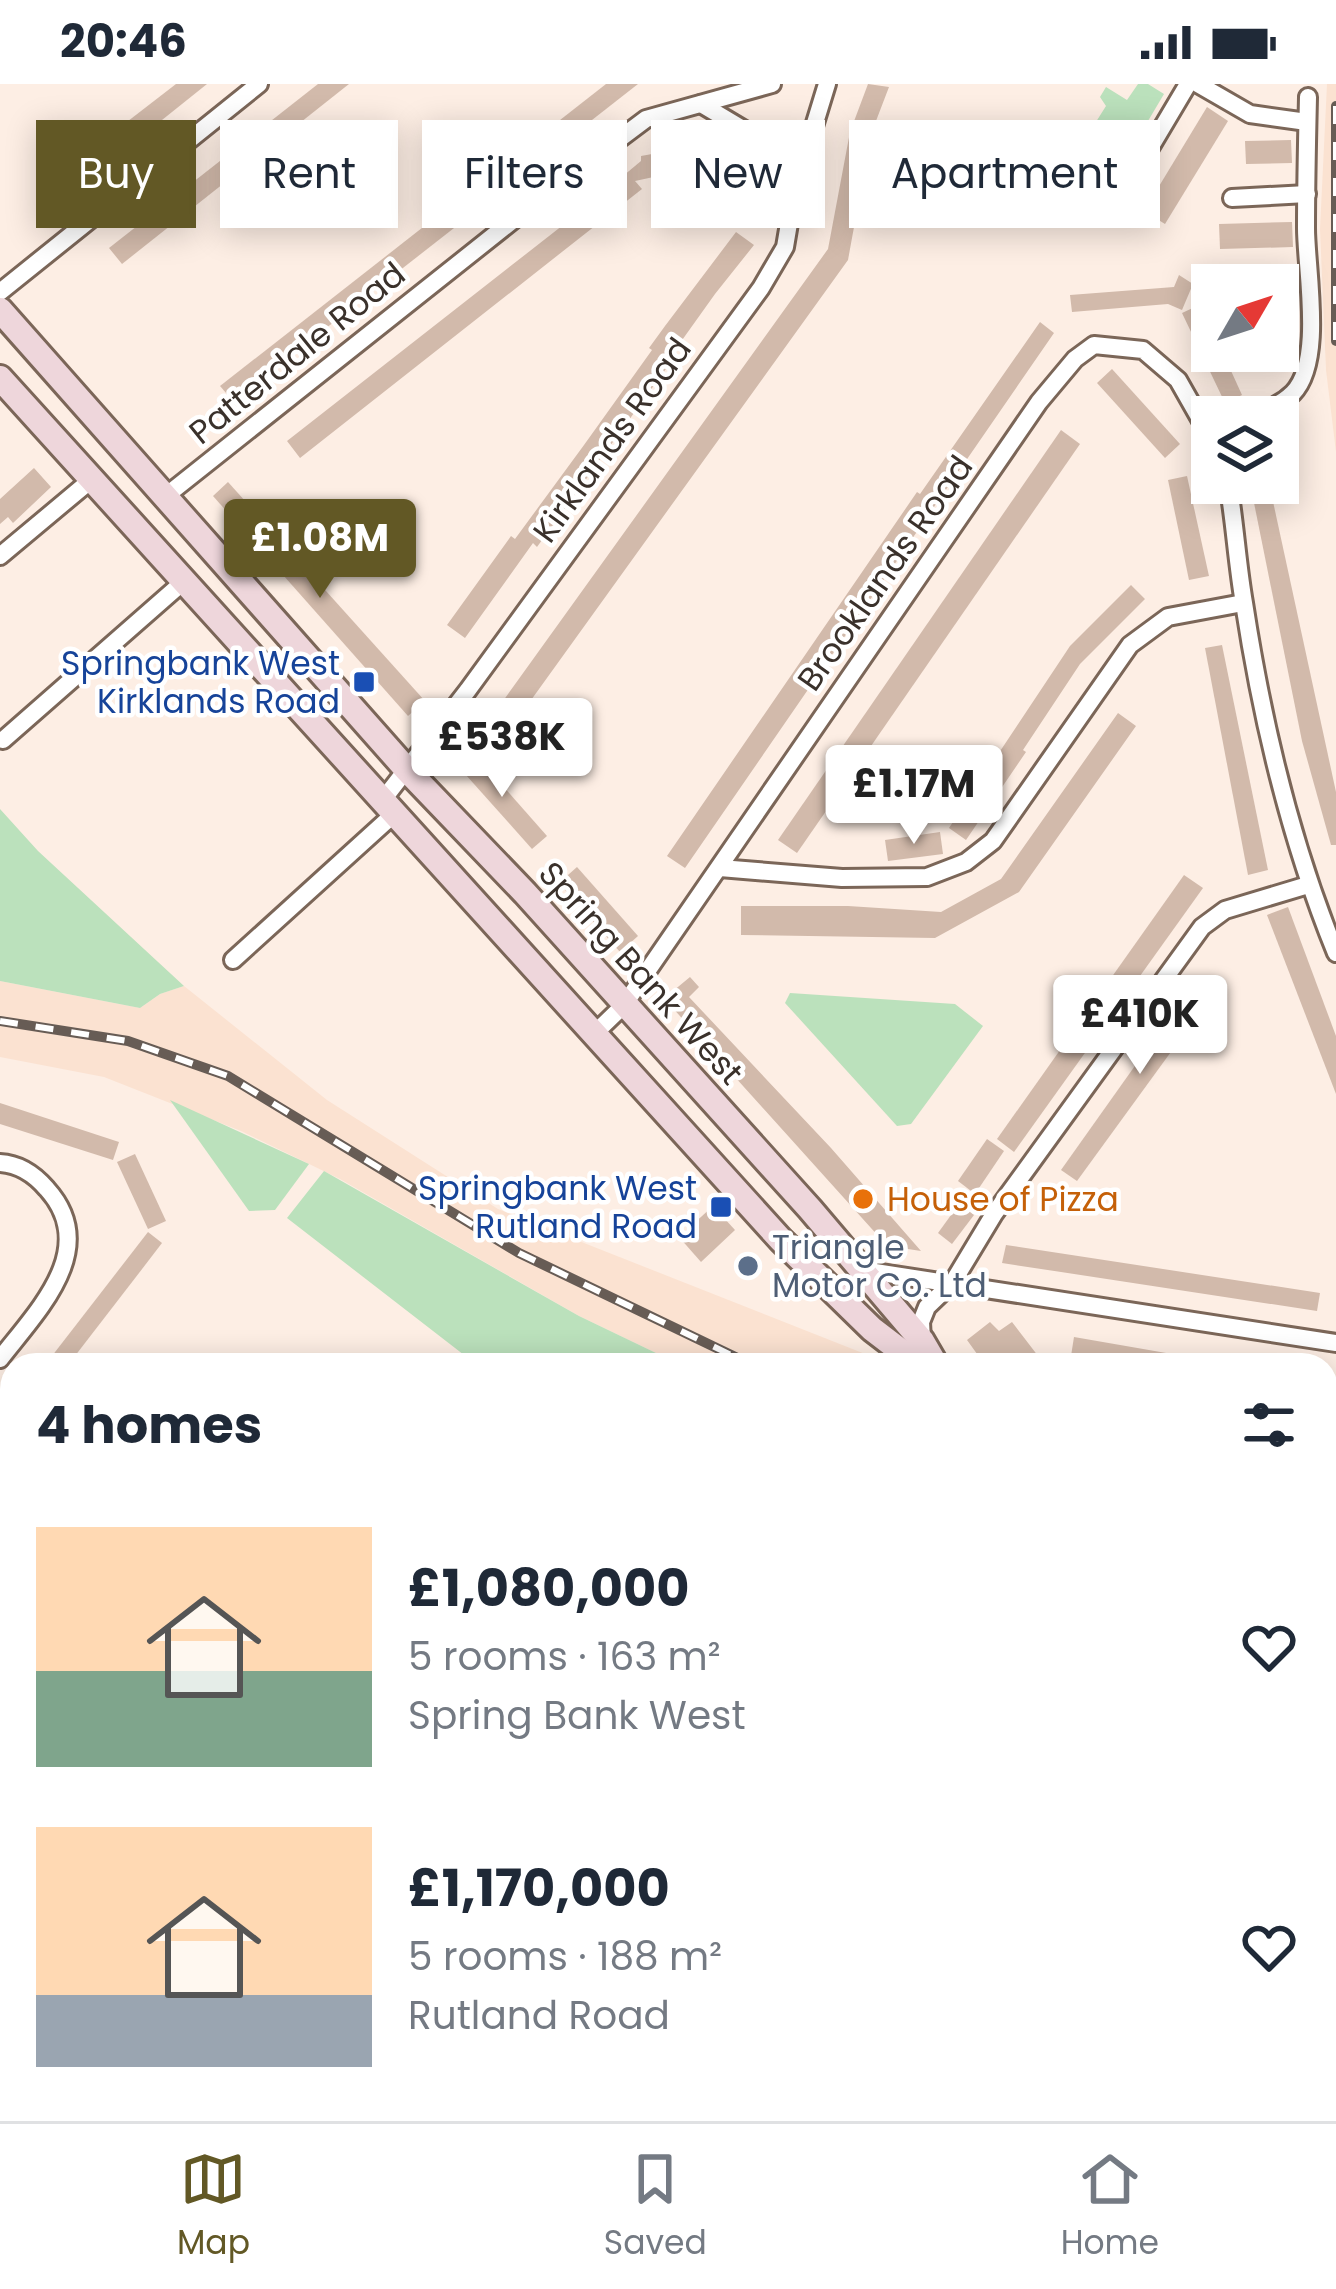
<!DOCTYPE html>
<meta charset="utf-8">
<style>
body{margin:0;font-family:Poppins,sans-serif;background:#f6f6f7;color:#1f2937;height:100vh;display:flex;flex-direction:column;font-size:45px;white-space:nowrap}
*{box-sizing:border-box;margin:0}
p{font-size:39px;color:#747a83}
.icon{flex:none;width:66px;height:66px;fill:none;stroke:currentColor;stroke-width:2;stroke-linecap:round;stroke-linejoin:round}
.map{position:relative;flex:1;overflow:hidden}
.drawer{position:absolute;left:0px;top:1269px;width:1338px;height:768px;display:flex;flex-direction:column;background:#fff;border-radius:36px 36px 0 0;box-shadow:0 6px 30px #0003}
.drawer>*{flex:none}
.hud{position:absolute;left:36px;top:36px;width:1266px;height:108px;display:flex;gap:24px}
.needle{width:78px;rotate:51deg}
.fabs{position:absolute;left:1191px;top:180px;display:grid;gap:24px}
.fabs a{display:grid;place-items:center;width:108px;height:108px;border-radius:0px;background:#fff;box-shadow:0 6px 30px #0003;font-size:60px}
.price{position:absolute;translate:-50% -102px;padding:0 27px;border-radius:12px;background:#fff;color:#222;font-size:39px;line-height:78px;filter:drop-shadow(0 3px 6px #0008)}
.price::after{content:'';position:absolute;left:50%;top:72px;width:36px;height:27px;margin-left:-18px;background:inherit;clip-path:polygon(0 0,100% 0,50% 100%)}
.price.on{background:#625825;color:#fff}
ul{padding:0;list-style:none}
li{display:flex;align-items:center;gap:36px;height:300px;padding:0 36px}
li span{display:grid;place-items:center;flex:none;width:336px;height:240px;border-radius:0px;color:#555}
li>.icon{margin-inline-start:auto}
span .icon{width:144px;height:144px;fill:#fffc;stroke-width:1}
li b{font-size:51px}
h2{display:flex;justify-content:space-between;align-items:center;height:144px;padding:0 36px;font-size:51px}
.pill{padding:0 42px;border-radius:0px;background:#fff;box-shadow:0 6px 30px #0003;font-size:42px;line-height:108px}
.pill.on{background:#625825;color:#fff}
.status{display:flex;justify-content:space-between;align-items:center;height:84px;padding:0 60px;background:#fff;direction:ltr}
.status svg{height:33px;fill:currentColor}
.tabs{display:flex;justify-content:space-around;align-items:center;height:168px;border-top:3px solid #e0e1e3;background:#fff;font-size:33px;color:#747a83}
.tabs a{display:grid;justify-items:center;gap:6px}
.tabs .on{color:#625825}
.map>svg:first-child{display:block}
.built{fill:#fbe2d1}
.green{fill:#bbe1bc}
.building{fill:#d2baab}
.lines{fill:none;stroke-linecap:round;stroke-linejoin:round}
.street-casing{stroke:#7b6658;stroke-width:22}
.secondary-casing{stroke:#7b6658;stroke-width:30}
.street{stroke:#fff;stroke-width:16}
.secondary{stroke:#eed6db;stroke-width:24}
.rail-casing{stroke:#675c55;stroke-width:10}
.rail{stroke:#fff;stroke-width:6;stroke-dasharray:18;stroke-linecap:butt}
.transit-dot{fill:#1a4fb4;stroke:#fff;stroke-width:4.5}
.food-dot{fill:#e8710a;stroke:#fff;stroke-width:4.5}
.service-dot{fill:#5c6f8a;stroke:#fff;stroke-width:4.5}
.labels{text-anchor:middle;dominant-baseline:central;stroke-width:9;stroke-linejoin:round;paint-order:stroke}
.street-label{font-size:33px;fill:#3a312b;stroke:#fff}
.transit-label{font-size:33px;fill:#164399;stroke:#fff;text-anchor:end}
.food-label{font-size:33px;fill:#c56008;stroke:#fff;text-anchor:start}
.service-label{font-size:33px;fill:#4e5e75;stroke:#fff;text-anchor:start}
</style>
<div class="status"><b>20:46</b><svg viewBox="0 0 49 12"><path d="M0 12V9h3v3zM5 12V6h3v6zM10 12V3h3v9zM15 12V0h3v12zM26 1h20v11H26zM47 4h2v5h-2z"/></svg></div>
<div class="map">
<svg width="1336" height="2037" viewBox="0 0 1336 2037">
<rect width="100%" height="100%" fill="#fdeee4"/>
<!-- built -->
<g class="built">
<polygon points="1327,0 1336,0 1336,368 1326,286 1320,145"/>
<polygon points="0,897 140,924 160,910 184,902 327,1016 498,1125 893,1281 681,1281 579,1232 340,1095 241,1047 104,993 0,973"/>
</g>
<!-- green -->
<g class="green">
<polygon points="1138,0 1148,0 1164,10 1126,74 1089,49 1106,22 1100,13 1106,3 1127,16"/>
<polygon points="0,725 38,767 184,902 160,910 140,924 0,897"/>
<polygon points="790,909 955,920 983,942 911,1040 897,1042 785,919"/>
<polygon points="170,1016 309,1080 275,1126 249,1127"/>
<polygon points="324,1087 579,1232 681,1281 477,1281 287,1134"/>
<polygon points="12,1836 12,2025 352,2025 352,2035 0,2037 0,1851"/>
</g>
<!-- building -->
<g class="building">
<polygon points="176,0 207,0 67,112 53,95"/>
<polygon points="318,0 349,0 122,180 109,164"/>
<polygon points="606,0 638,0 233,317 220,302"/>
<polygon points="868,0 889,3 871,50 848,176 516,637 498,624 828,165 850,48"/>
<polygon points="1207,23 1228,37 1165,140 1144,127"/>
<polygon points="1291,56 1292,79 1246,80 1245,57"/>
<polygon points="696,62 700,83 635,97 642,105 300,374 287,357 581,127 641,77 641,72"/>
<polygon points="1064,95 1083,106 1074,126 1053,113"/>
<polygon points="1097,100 1118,113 1107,131 1086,118"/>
<polygon points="755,111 758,140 737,142 734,114"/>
<polygon points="1292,138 1293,163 1220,165 1219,140"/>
<polygon points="736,148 754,161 715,210 665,280 668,282 537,463 533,459 465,554 447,541 511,452 515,455 584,361 652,266 649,264 665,242"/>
<polygon points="1179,191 1193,200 1182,226 1168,220 1072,228 1070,211 1174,203"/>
<polygon points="1278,198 1298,226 1278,242"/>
<polygon points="1212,215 1212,267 1222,267 1242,311 1225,319 1182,229"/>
<polygon points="1040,238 1054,249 685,784 667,772 917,408 920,410"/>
<polygon points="1112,285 1180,360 1165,374 1097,299"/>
<polygon points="1061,346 1080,360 797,769 778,756"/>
<polygon points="34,384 51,403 13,439 8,433 0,440 0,415"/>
<polygon points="1187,392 1209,492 1189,496 1168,396"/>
<polygon points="228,398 425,617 408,632 213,412"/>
<polygon points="1250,399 1269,399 1336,708 1336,761 1331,761 1302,657"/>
<polygon points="1131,501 1145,515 1080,580 1023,666 1026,668 966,756 949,744 1070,562"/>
<polygon points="1222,561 1268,786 1248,791 1205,564"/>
<polygon points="1118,629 1136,642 1019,808 935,854 741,851 741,822 848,822 941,828 1001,795"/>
<polygon points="473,668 547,752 532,765 457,681"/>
<polygon points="940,748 943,770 888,777 885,756"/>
<polygon points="577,783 638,852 620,868 559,799"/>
<polygon points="1184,791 1203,804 1014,1068 997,1055"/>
<polygon points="1288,823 1336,952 1336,1010 1267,831"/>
<polygon points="690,893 699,903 689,913 831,1064 921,1167 888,1162 880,1154 670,921 673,918 667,912"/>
<polygon points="1198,893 1216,906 1077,1097 1061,1086"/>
<polygon points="0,1019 119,1058 113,1076 0,1040"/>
<polygon points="987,1055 1004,1067 975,1110 958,1097"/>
<polygon points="135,1070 166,1137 148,1145 117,1078"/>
<polygon points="959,1120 974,1131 952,1160 938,1149"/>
<polygon points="713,1122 735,1146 701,1178 679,1153"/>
<polygon points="148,1148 162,1159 139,1189 68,1281 45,1281"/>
<polygon points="1006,1161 1320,1209 1317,1227 1002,1179"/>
<polygon points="990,1238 999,1247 1012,1238 1045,1281 985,1281 967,1256"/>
<polygon points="1074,1253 1195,1274 1194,1281 1125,1281 1071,1272"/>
</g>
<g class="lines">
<defs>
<g id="street">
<polyline points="1198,0 1250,30 1307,38"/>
<polyline points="701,20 758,54 795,104"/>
<polyline points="1094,66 1134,91 1188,0"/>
<polyline points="1232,114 1307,110"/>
<polyline points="0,208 259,0"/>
<path d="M1243 333C1261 328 1279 323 1293 309 1324 277 1306 186 1306 144 1306 100 1307 56 1308 13"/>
<path d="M1228 399C1235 439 1237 479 1244 519 1262 637 1291 759 1336 869"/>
<polyline points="167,411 546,110 646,35 772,0"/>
<polyline points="0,472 91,396"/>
<polyline points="3,656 182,499"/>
<polyline points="382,717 468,606 761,204 785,163 795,104 827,0"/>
<polyline points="720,784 842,794 927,793 966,778 993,757 1130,561 1168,533 1243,519"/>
<polyline points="233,876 394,730"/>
<polyline points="595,949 624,921 1039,318 1075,275 1094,261 1143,266 1178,296 1212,356"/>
<path d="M0 1079C19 1080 35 1091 47 1105 101 1165 37 1227 0 1275"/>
<polyline points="862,1186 1336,1259"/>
<polyline points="922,1257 921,1238 927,1223 953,1198 994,1130 1202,843 1225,826 1308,801"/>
<polyline points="0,1530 12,1512"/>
<polyline points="0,1544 12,1553"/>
<polyline points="0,1703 12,1688"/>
<polyline points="0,1737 12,1746"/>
<polyline points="358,2037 368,2025"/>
<polyline points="565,2037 572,2025"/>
<polyline points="835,2037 845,2025"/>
<polyline points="1114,2037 1124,2025"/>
</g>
<g id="secondary">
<polyline points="0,226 408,687 525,809 810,1125 922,1257 936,1281"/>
<polyline points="0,294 781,1156 872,1245 919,1281"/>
<polyline points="1326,1677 1336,1688"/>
<polyline points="1326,1737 1336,1749"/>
</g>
</defs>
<!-- street casing -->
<use href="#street" class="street-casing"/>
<!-- secondary casing -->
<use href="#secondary" class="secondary-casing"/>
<!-- street -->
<use href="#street" class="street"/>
<!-- secondary -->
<use href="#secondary" class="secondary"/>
<defs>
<g id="rail">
<polyline points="1336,22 1336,257"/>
<polyline points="0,937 128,957 228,992 519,1169 752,1281"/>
<polyline points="1326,1435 1336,1435"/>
<polyline points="1326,1467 1336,1471"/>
</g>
</defs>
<!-- rail casing -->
<use href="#rail" class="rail-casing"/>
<!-- rail -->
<use href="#rail" class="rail"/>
</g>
<!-- markers -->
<g class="transit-dot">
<rect x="352" y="586" width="24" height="24" rx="6"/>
<rect x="709" y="1111" width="24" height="24" rx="6"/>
</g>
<circle class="food-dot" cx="863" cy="1115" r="12"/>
<circle class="service-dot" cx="748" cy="1182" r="12"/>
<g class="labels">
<!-- street labels -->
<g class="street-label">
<text transform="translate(297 269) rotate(-39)">Patterdale Road</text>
<text transform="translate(612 356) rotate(-54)">Kirklands Road</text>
<text transform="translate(885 489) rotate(-55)">Brooklands Road</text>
<text transform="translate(641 889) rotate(48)">Spring Bank West</text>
</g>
<!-- transit labels -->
<g class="transit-label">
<text x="340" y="579">Springbank West<tspan x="340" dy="38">Kirklands Road</tspan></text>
<text x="697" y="1104">Springbank West<tspan x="697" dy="38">Rutland Road</tspan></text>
</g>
<!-- food labels -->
<g class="food-label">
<text x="887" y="1115">House of Pizza</text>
</g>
<!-- service labels -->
<g class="service-label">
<text x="772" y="1163">Triangle<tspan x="772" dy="38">Motor Co. Ltd</tspan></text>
</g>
</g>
</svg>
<div class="fabs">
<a><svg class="needle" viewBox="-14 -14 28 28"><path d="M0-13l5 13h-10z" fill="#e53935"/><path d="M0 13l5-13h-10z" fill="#747a83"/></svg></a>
<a><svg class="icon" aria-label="layers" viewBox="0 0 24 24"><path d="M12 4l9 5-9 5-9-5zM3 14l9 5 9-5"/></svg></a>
</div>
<b class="price on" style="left:320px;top:517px">£1.08M</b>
<b class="price" style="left:502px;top:716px">£538K</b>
<b class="price" style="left:914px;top:763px">£1.17M</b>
<b class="price" style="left:1140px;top:993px">£410K</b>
<div class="hud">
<a class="pill on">Buy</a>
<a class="pill">Rent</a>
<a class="pill">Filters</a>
<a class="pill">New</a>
<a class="pill">Apartment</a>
</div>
<section class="drawer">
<h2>4 homes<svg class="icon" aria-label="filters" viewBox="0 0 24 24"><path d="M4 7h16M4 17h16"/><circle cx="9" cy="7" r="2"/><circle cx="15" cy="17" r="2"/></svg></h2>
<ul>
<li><span style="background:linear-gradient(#ffd9b3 60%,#7fa58c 0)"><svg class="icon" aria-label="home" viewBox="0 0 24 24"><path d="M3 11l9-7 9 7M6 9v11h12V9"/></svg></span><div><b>£1,080,000</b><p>5 rooms · 163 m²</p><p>Spring Bank West</p></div><svg class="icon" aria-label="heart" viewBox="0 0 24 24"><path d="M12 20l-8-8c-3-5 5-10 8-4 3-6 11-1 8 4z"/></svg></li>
<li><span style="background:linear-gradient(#ffd9b3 70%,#9aa5b1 0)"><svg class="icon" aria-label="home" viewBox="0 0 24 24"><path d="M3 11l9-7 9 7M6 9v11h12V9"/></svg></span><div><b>£1,170,000</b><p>5 rooms · 188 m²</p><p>Rutland Road</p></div><svg class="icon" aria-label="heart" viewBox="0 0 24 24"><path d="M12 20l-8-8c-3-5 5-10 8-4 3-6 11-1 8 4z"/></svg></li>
</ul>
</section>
</div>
<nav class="tabs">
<a class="on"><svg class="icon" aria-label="map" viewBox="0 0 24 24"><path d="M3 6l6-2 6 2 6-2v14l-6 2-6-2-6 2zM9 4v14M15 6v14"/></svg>Map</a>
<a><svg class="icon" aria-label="saved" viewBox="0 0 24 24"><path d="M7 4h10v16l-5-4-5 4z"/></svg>Saved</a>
<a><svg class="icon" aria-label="home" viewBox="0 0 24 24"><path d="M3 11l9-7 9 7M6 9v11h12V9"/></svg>Home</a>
</nav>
